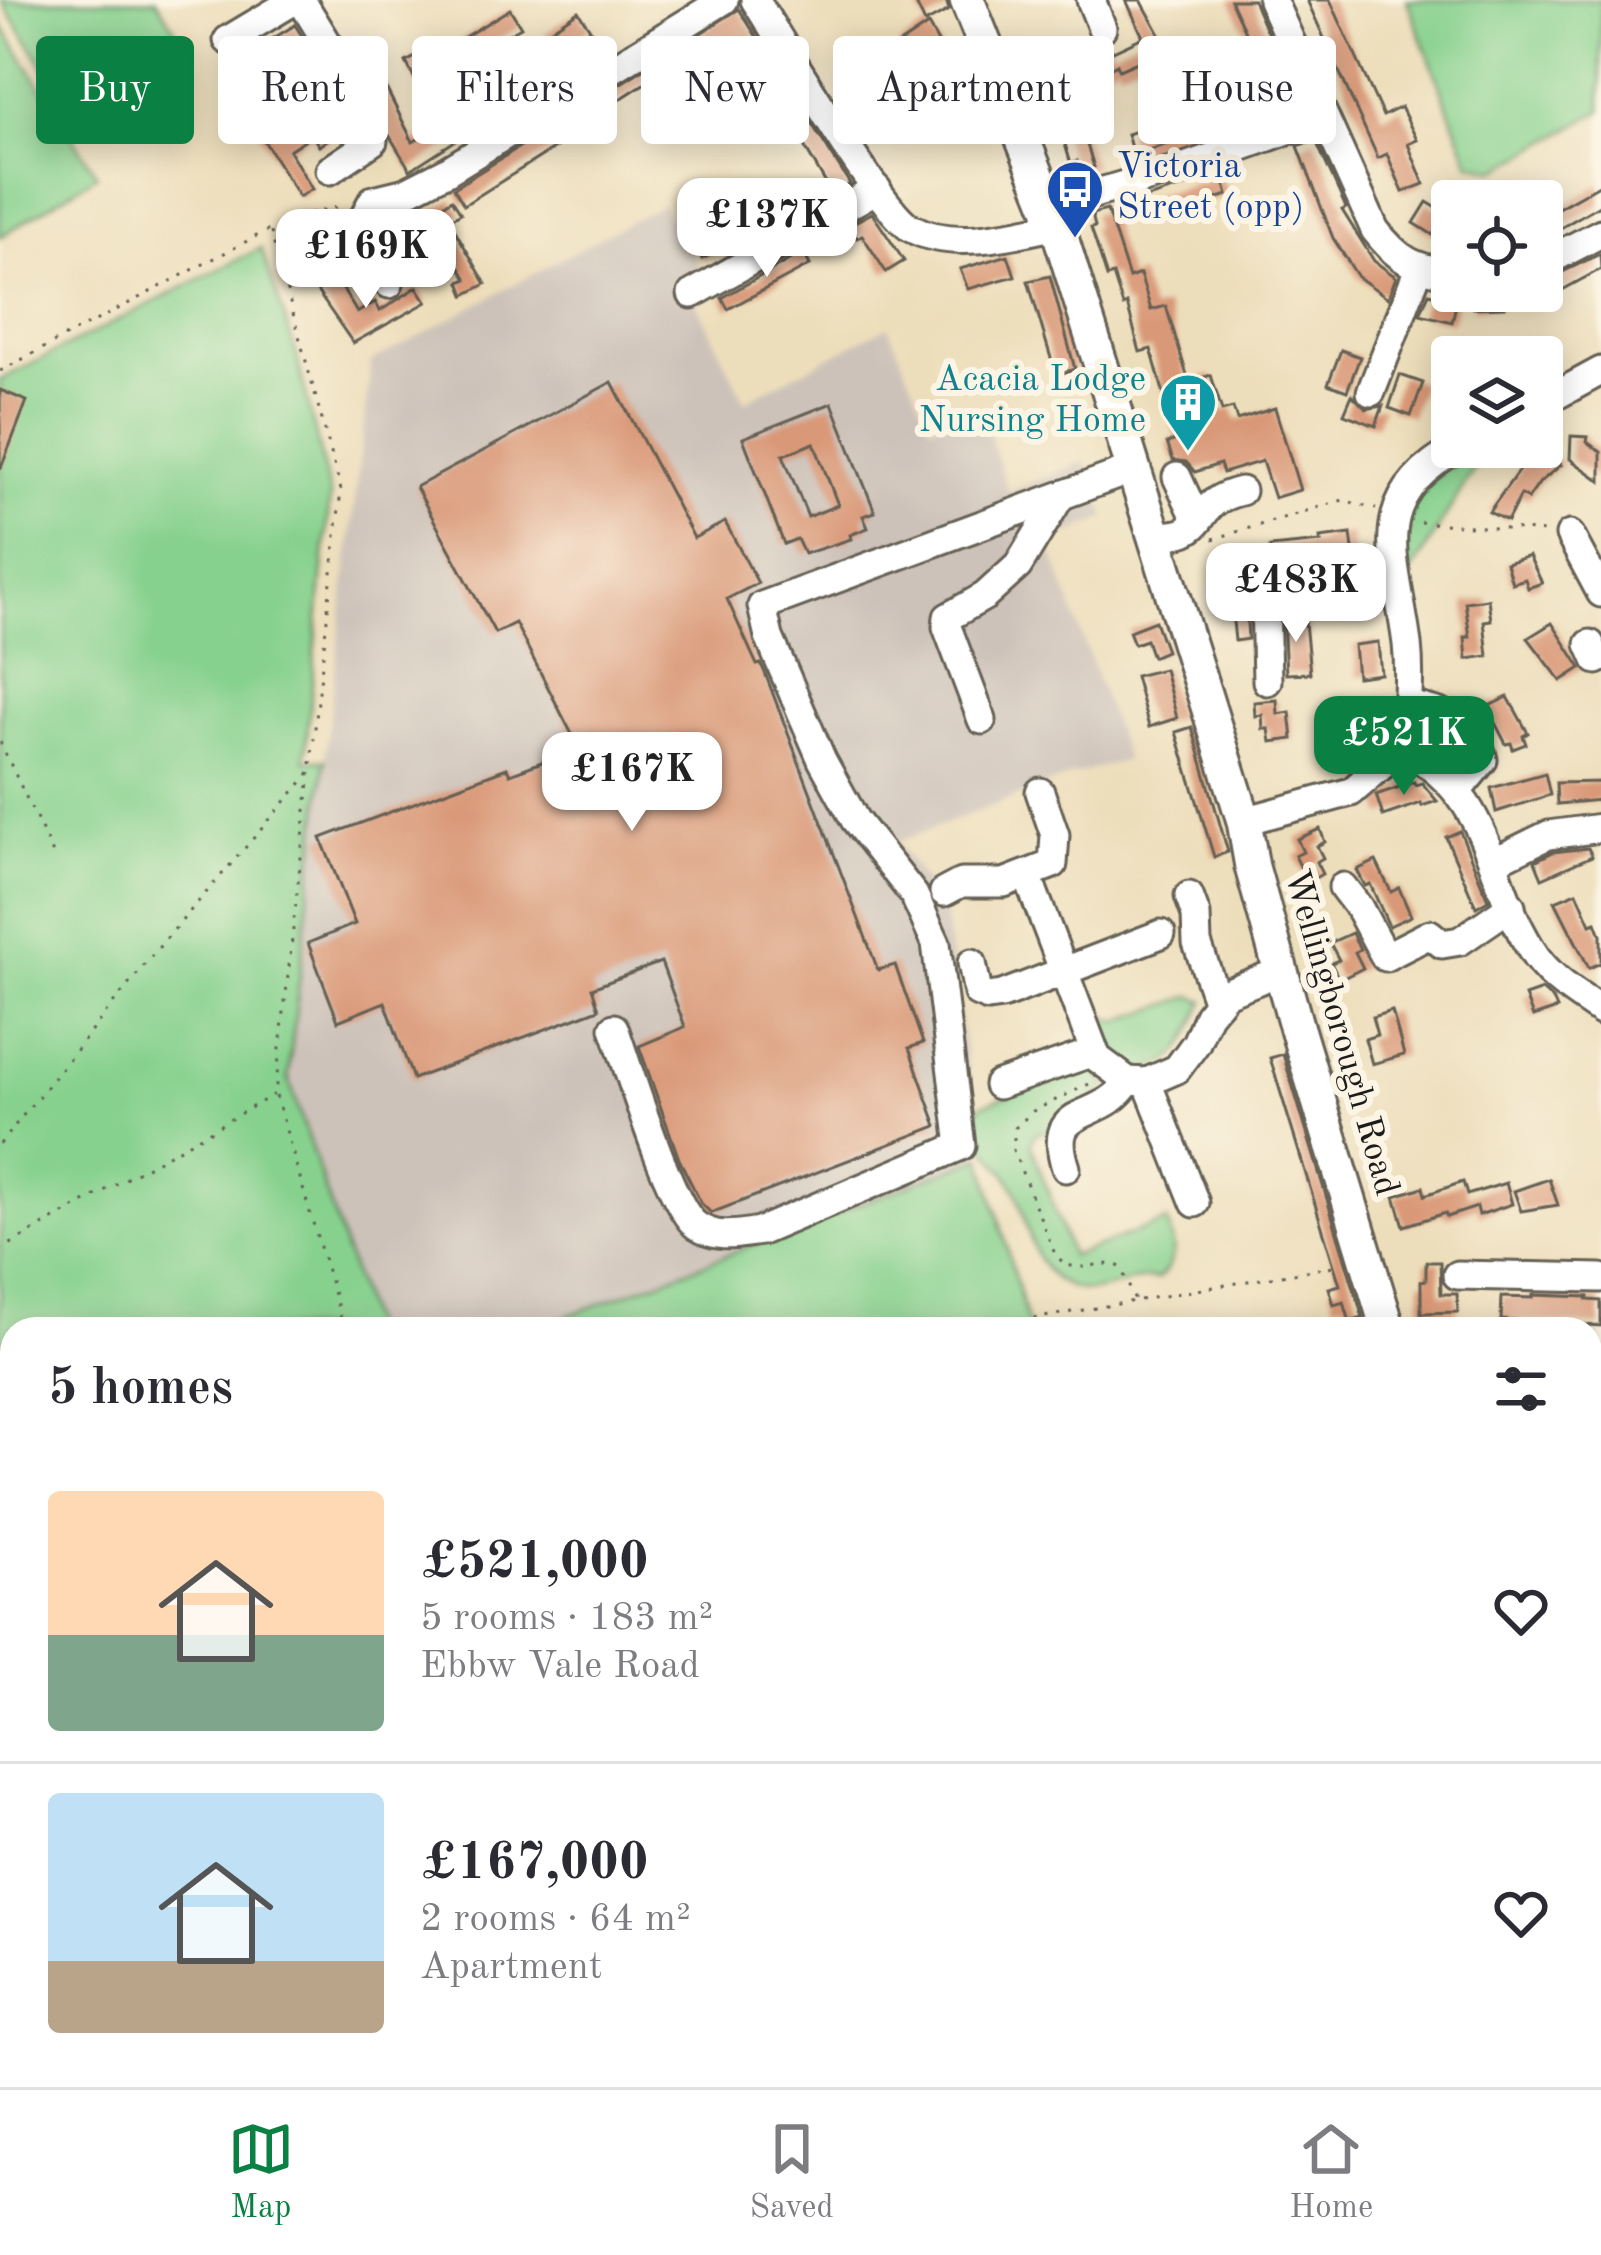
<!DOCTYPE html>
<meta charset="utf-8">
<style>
body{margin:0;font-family:"Old Standard TT",serif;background:#f7f7f7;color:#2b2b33;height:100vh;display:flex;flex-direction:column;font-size:45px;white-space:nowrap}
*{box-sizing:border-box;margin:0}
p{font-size:39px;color:#7c7c81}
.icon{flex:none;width:66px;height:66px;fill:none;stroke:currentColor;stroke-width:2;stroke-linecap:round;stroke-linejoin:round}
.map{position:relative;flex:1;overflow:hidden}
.sheet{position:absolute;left:0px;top:1317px;width:1602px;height:771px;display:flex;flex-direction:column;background:#fff;border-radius:36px 36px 0 0;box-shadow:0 6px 30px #0003}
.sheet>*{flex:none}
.hud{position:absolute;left:36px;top:36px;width:1530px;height:108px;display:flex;gap:24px}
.tools{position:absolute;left:1431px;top:180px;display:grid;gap:24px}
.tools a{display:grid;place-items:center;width:132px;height:132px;border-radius:12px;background:#fff;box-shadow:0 6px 30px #0003;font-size:60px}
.price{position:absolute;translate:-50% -102px;padding:0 27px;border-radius:24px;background:#fff;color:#222;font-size:39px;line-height:78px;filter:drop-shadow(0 3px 6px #0008)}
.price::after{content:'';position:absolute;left:50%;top:72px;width:36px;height:27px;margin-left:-18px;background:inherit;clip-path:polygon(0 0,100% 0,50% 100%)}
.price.selected{background:#0b8043;color:#fff}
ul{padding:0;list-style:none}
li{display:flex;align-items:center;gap:36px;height:300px;padding:0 48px}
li+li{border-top:3px solid #e1e1e2}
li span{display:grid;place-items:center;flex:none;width:336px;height:240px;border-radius:12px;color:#555}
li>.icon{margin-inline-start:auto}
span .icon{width:144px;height:144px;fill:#fffc;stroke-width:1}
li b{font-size:51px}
h2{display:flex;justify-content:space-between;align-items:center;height:144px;padding:0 48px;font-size:51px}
.tag{padding:0 42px;border-radius:12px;background:#fff;box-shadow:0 6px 30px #0003;font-size:42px;line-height:108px}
.tag.selected{background:#0b8043;color:#fff}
.tab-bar{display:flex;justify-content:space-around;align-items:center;height:168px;border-top:3px solid #e1e1e2;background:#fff;font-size:33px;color:#7c7c81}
.tab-bar a{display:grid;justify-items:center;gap:6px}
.tab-bar .selected{color:#0b8043}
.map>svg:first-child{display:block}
.industrial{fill:#cdc2b9}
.green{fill:#87d18e;stroke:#527655;stroke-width:3}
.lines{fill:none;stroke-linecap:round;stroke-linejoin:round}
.stream{stroke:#53aad0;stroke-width:6}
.building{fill:#d99877;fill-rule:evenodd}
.minor-casing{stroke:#656054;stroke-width:33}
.major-casing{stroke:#656054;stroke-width:39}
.path{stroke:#656054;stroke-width:3;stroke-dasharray:3 9;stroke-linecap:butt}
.minor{stroke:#fff;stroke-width:27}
.major{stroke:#fff;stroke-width:33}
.labels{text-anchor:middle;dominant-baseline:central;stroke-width:12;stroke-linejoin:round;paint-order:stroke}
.transit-label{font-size:36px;fill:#164399;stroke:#fcf5e5;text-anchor:start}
.culture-label{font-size:36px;fill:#0d838f;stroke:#fcf5e5;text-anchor:end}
.street-label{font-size:36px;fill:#1c1c1c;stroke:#fcf5e5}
</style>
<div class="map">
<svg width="1601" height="2087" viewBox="0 0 1601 2087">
<rect width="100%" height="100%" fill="#fcf5e5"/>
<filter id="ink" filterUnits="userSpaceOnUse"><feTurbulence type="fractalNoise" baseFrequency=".00833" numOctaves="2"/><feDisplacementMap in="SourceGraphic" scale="24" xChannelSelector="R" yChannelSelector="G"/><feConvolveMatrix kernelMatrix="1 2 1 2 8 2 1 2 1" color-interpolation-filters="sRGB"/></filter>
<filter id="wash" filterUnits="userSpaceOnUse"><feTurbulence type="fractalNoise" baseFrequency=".004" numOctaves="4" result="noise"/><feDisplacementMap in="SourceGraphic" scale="48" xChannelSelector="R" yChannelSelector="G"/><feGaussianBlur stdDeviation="2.7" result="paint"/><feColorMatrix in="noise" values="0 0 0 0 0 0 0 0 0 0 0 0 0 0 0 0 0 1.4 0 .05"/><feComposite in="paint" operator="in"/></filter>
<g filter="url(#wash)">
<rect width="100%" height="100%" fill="#eddebb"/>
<!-- industrial -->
<polygon class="industrial" points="662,204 703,272 697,304 745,401 888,326 930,425 983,415 1008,492 1085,461 1106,517 1049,543 1126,760 1070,776 897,842 943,907 982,1157 534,1329 371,1329 288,1077 371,362"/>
<!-- green -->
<g class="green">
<polygon points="1,0 156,0 186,46 77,117"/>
<polygon points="1407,0 1601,0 1601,111 1497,170 1470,163"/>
<polygon points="0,22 97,175 0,237"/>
<polygon points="261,248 296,353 330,495 305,760 325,760 288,1077 371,1329 12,1329 12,2076 1553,2076 1528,2087 0,2087 0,380"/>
<path d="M1471 447H1487L1412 572 1408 573C1401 495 1415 493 1471 447Z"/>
<path d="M1192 996 1205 1001C1198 1015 1193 1032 1184 1045 1166 1072 1132 1077 1110 1053 1102 1044 1099 1028 1095 1017L1106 1016 1116 1022Z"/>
<path d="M1088 1064 1108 1086 1059 1127 1035 1134 1031 1144 1071 1256 1167 1221C1175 1245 1179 1260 1158 1279 1130 1276 1102 1297 1076 1289 1030 1276 1030 1228 1016 1191 1010 1176 998 1165 989 1152 981 1140 980 1121 977 1107Z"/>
<polygon points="982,1157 1029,1329 534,1329"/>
<polygon points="1590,1394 1601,1395 1601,1556 1590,1555"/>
</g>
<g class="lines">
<!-- stream -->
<polyline class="stream" points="1590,1555 1601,1556"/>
</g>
<g id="blocks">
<!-- building -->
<g class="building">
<polygon points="914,0 946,0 949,10 925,23"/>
<polygon points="1126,0 1141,0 1168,49 1119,70 1117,64 1106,70 1099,56 1090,61 1082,43 1089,40 1098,45 1109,44 1113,51 1143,37"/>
<polygon points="1230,0 1253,0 1292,89 1276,97"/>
<polygon points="1307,0 1330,0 1383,116 1401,107 1417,140 1408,144 1424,184 1403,192 1387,154 1378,158"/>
<polygon points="510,9 521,27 463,59 453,44"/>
<polygon points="739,9 850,184 832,194 785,113 759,131 749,116 766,105 728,39 686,68 681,60 569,132 572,137 464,205 454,188"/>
<polygon points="578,11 590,29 556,52 544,34"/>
<polygon points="295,25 313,54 306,58 300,48 267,68 291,108 295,104 313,131 352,105 368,102 349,122 355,130 344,138 339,131 319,146 312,135 289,150 312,189 299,197 245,110 251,106 244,95 251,90 233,57 249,49 251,52"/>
<polygon points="928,25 965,89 947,99 935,78 921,86 898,45"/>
<polygon points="1056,46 1094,167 1078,171 1077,161 1071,164 1037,52"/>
<polygon points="421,54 439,89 424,97 406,62"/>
<polygon points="552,60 560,73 410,170 374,110 380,106 371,82 380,76 413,142"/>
<polygon points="886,78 894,94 859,112 851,95"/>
<polygon points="1202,110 1208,131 1133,155 1127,134"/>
<polygon points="1315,139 1346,208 1342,210 1374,261 1396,277 1388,298 1358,277 1333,238 1298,146"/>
<polygon points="1222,175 1228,195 1150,220 1144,199"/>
<polygon points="1601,184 1601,204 1542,239 1542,217"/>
<polygon points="452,199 461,213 449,220 486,284 465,295 460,282 467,279 451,254 444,258 422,226 388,251 380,233 385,221 390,229 425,207 430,214"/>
<polygon points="1427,202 1447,214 1433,235 1414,223"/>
<polygon points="1107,210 1129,278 1140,274 1151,310 1166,306 1189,382 1211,375 1222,411 1233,408 1237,420 1275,408 1300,490 1274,498 1262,461 1223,473 1220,464 1195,472 1186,462 1173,460 1167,443 1177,440 1151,349 1140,352 1127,304 1123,306 1113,275 1107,277 1091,228 1095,227 1092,214"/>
<polygon points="751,211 760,229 702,259 693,241"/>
<polygon points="872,213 904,261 886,272 862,235 857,238 849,225"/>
<polygon points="327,234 334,245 327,250 341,273 327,281 307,246"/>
<polygon points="803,252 810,265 728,309 722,298"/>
<polygon points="1600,254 1601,269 1542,301 1542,282"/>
<polygon points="1008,255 1015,276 968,289 960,269"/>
<polygon points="1050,276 1075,369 1056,375 1028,281"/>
<polygon points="337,279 357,313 375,302 380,311 417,287 427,302 353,343 317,291"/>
<polygon points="1473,291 1505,291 1505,307 1473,308"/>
<polygon points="1429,293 1457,300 1452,322 1420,314"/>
<polygon points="1341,350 1360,357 1347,391 1328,384"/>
<polygon points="1400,375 1423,383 1411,416 1389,408"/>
<polygon points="612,382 694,538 725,522 758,583 727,599 757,665 761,664 765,673 878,970 895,965 923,1043 909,1048 937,1126 711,1213 701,1203 679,1159 639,1046 685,1027 661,962 592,988 599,1009 413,1079 385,1002 338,1021 308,943 355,924 321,838 507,768 510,774 579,748 515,623 495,633 416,487"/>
<polygon points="0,390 27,401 1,468 0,468"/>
<polygon points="1352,395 1366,409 1383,406 1376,426 1344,414"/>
<path d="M832 403 875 512 863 516 868 528 850 535 851 539 804 554 797 539 784 544 743 438ZM814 443 838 505 808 517 783 455Z"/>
<polygon points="1571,436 1588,437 1587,442 1601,452 1601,481 1570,459"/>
<polygon points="1546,446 1561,465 1540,482 1528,499 1521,495 1507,521 1489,512 1524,463"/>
<polygon points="1351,534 1354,557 1250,572 1252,586 1245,591 1248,639 1235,641 1227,561 1271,556 1270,547 1321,542 1320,538"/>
<polygon points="1529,556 1542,583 1528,588 1525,579 1512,583 1506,563"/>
<polygon points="1488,599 1491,620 1484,621 1488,656 1467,659 1465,637 1470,637 1465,602"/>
<polygon points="1304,612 1310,673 1286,674 1283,617"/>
<polygon points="1155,621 1166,651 1152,657 1146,640 1134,644 1129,631"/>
<polygon points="1552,623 1581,668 1561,681 1528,638"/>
<polygon points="1378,642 1381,674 1357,677 1354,645"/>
<polygon points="1164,669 1177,718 1149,727 1135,676"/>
<polygon points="1508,697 1528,733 1523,736 1526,744 1513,749 1511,743 1506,744 1487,707"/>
<polygon points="1277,700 1278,714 1290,712 1293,739 1271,742 1269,729 1263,729 1262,715 1255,716 1254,702"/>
<polygon points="1374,702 1379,724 1344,732 1346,737 1331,740 1324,713"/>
<polygon points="1192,727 1228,852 1214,857 1176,732"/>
<polygon points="1545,773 1550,795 1496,812 1491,788"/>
<polygon points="1414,782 1415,785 1422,783 1437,801 1422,806 1421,803 1383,816 1376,795"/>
<polygon points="1601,782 1601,800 1557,804 1556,783"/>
<polygon points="1320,829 1325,842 1317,846 1323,858 1316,862 1322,874 1308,882 1295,856 1303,852 1297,839"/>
<polygon points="1460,831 1488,900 1476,907 1446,837"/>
<polygon points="1588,848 1592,856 1542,878 1535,861 1553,852"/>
<polygon points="1376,861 1391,892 1399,888 1411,916 1389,926 1370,884 1365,886 1357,870"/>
<polygon points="1577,892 1591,924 1596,922 1601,935 1601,963 1589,968 1555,901"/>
<polygon points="1352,933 1360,949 1355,952 1363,968 1339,980 1331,963 1339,960 1330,943"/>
<polygon points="1542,990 1553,1000 1557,1009 1533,1017 1525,996"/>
<polygon points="1392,1011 1404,1055 1372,1064 1365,1039 1377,1035 1372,1017"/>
<polygon points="1283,1054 1363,1318 1350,1322 1344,1302 1334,1305 1332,1298 1329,1288 1340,1285 1270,1058"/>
<polygon points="1549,1179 1558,1205 1521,1211 1514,1191"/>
<polygon points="1463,1182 1467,1195 1506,1183 1512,1204 1479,1215 1477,1207 1447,1217 1445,1213 1404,1226 1395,1196 1423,1187 1425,1195"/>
<polygon points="1426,1262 1440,1262 1441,1294 1457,1294 1458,1312 1421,1313 1421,1281 1426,1280"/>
<polygon points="1533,1295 1588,1297 1587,1300 1601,1301 1601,1326 1501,1320 1502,1297 1533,1298"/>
</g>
</g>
</g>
<g filter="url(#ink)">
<use href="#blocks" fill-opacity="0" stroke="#656054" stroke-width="3"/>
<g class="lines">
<defs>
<g id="minor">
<polyline points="301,0 355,88"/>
<path d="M755 0C780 39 881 212 911 228 954 251 1014 234 1057 225"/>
<polyline points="1091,0 1102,28"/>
<path d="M1272 0 1375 230C1400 262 1413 267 1452 274"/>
<polyline points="228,40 295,0"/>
<polyline points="330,170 373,141"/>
<polyline points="1050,207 1188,166 1324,117"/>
<polyline points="1542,264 1601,233"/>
<path d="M389 284C366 250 349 239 373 200L406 192 447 171 724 0"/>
<polyline points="692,294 877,189"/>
<polyline points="1371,392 1419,268"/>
<polyline points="1542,403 1601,371"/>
<polyline points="1177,477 1197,520"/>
<polyline points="1570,535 1601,593"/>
<path d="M1153 536C1162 535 1175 536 1184 532 1208 522 1198 501 1241 491"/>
<polyline points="1590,644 1597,660 1601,657"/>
<polyline points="1267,681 1265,598 1290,599 1314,585 1395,577"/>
<path d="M1408 706C1442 710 1476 724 1483 760L1459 789"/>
<polyline points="982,720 947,627 948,617 985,596 1018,566 1060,497"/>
<path d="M1402 748C1495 797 1483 871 1531 949 1547 977 1575 993 1601 1011"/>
<path d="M1244 821 1351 792 1402 748C1407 712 1411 680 1407 644 1396 557 1363 499 1460 447"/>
<polyline points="1495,861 1548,835 1601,828"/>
<polyline points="1027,875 1097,1058 1128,1081 1147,1082 1177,1069 1196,1043 1208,1015 1226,993 1281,971"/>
<polyline points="1343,887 1359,908 1385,957 1430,934 1442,944 1460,941 1511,906"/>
<polyline points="944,892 961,883 1004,883 1053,864 1055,835 1040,792"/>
<polyline points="1189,896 1196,915 1197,943 1218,1003"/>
<polyline points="972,963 978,993 988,997 1002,995 1161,934"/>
<path d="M614 1028C628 1066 670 1208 697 1226 718 1240 738 1234 761 1231L961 1146 936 943 914 895 855 820 822 760 769 637 762 606 1133 469"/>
<polyline points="1147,1082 1195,1203"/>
<polyline points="998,1085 1094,1052"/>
<path d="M1066 1168C1044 1100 1102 1125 1128 1081"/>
<polyline points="1457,1275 1601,1278"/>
<polyline points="1590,1719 1601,1717"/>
</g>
<g id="major">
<polyline points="967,0 1057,225 1244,821 1252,867 1297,1029 1388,1329"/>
<polyline points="1590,2034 1601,2073"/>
</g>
</defs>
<!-- minor casing -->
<use href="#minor" class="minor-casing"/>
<!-- major casing -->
<use href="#major" class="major-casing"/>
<!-- path -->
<g class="path">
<polyline points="0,371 270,229 301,215 342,206"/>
<polyline points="1420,522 1546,532"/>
<polyline points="1213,539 1343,500 1376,509"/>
<polyline points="0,742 53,854"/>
<path d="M1089 1084 1033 1111 1015 1128 1013 1150 1055 1254C1075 1280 1096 1257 1121 1267L1135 1301"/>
<polyline points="276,1096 344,1329"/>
<polyline points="0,1144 159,947 310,773"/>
<polyline points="0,1250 275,1094 341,490 270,229"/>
<polyline points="1010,1323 1339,1265"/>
<polyline points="869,2076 870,2087"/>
</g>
<!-- minor -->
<use href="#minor" class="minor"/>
<!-- major -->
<use href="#major" class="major"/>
</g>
</g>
<!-- icons -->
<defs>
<symbol id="bus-pin" viewBox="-11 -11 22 30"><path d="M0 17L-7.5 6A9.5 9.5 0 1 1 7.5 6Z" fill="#1a4fb4" stroke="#fcf5e5"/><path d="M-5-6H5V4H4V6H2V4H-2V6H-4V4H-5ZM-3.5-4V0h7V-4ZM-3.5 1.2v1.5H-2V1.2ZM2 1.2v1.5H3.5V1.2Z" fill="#fff"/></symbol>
<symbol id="building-pin" viewBox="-11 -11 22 30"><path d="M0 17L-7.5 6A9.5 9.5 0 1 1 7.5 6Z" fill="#0f9aa8" stroke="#fcf5e5"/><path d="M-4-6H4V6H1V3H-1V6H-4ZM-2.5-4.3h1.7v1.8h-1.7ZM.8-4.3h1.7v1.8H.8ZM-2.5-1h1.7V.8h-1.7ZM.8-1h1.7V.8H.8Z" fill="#fff"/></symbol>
</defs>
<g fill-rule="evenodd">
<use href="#bus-pin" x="1042" y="156" width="66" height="90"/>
<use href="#building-pin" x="1155" y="369" width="66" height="90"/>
</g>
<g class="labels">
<!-- transit labels -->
<g class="transit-label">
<text x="1117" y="168">Victoria<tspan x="1117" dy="41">Street (opp)</tspan></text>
</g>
<!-- culture labels -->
<g class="culture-label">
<text x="1146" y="381">Acacia Lodge<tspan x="1146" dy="41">Nursing Home</tspan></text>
</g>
<!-- street labels -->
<g class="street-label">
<text transform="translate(1340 1033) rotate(74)">Wellingborough Road</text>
</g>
</g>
</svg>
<div class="tools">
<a><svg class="icon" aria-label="locate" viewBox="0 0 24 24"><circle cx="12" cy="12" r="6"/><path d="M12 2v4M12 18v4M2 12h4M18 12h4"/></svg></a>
<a><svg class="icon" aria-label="layers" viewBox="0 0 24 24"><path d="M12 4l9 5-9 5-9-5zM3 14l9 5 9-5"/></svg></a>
</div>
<b class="price" style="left:767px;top:280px">£137K</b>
<b class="price" style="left:366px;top:311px">£169K</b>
<b class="price" style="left:1296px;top:645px">£483K</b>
<b class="price selected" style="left:1404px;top:798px">£521K</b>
<b class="price" style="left:632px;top:834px">£167K</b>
<div class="hud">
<a class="tag selected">Buy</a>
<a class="tag">Rent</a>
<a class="tag">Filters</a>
<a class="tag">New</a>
<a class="tag">Apartment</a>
<a class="tag">House</a>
</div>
<section class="sheet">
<h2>5 homes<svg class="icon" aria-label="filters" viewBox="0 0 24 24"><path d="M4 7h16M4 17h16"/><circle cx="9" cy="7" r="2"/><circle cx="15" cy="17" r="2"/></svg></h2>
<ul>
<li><span style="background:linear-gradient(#ffd9b3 60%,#7fa58c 0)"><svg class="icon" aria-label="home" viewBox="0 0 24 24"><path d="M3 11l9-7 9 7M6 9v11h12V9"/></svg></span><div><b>£521,000</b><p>5 rooms · 183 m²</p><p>Ebbw Vale Road</p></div><svg class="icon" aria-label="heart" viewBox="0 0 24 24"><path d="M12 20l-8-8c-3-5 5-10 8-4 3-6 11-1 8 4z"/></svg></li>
<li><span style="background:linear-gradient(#bfe0f5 70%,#b9a48a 0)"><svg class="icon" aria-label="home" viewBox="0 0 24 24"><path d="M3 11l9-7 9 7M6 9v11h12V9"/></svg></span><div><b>£167,000</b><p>2 rooms · 64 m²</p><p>Apartment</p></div><svg class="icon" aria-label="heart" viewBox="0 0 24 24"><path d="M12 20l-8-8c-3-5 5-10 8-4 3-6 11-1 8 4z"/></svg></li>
</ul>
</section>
</div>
<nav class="tab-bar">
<a class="selected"><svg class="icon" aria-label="map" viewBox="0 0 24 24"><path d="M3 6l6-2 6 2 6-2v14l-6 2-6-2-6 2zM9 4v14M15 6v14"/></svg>Map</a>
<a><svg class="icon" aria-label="saved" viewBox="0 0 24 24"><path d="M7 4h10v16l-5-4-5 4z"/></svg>Saved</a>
<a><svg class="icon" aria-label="home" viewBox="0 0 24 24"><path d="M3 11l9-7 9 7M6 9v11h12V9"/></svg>Home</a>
</nav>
